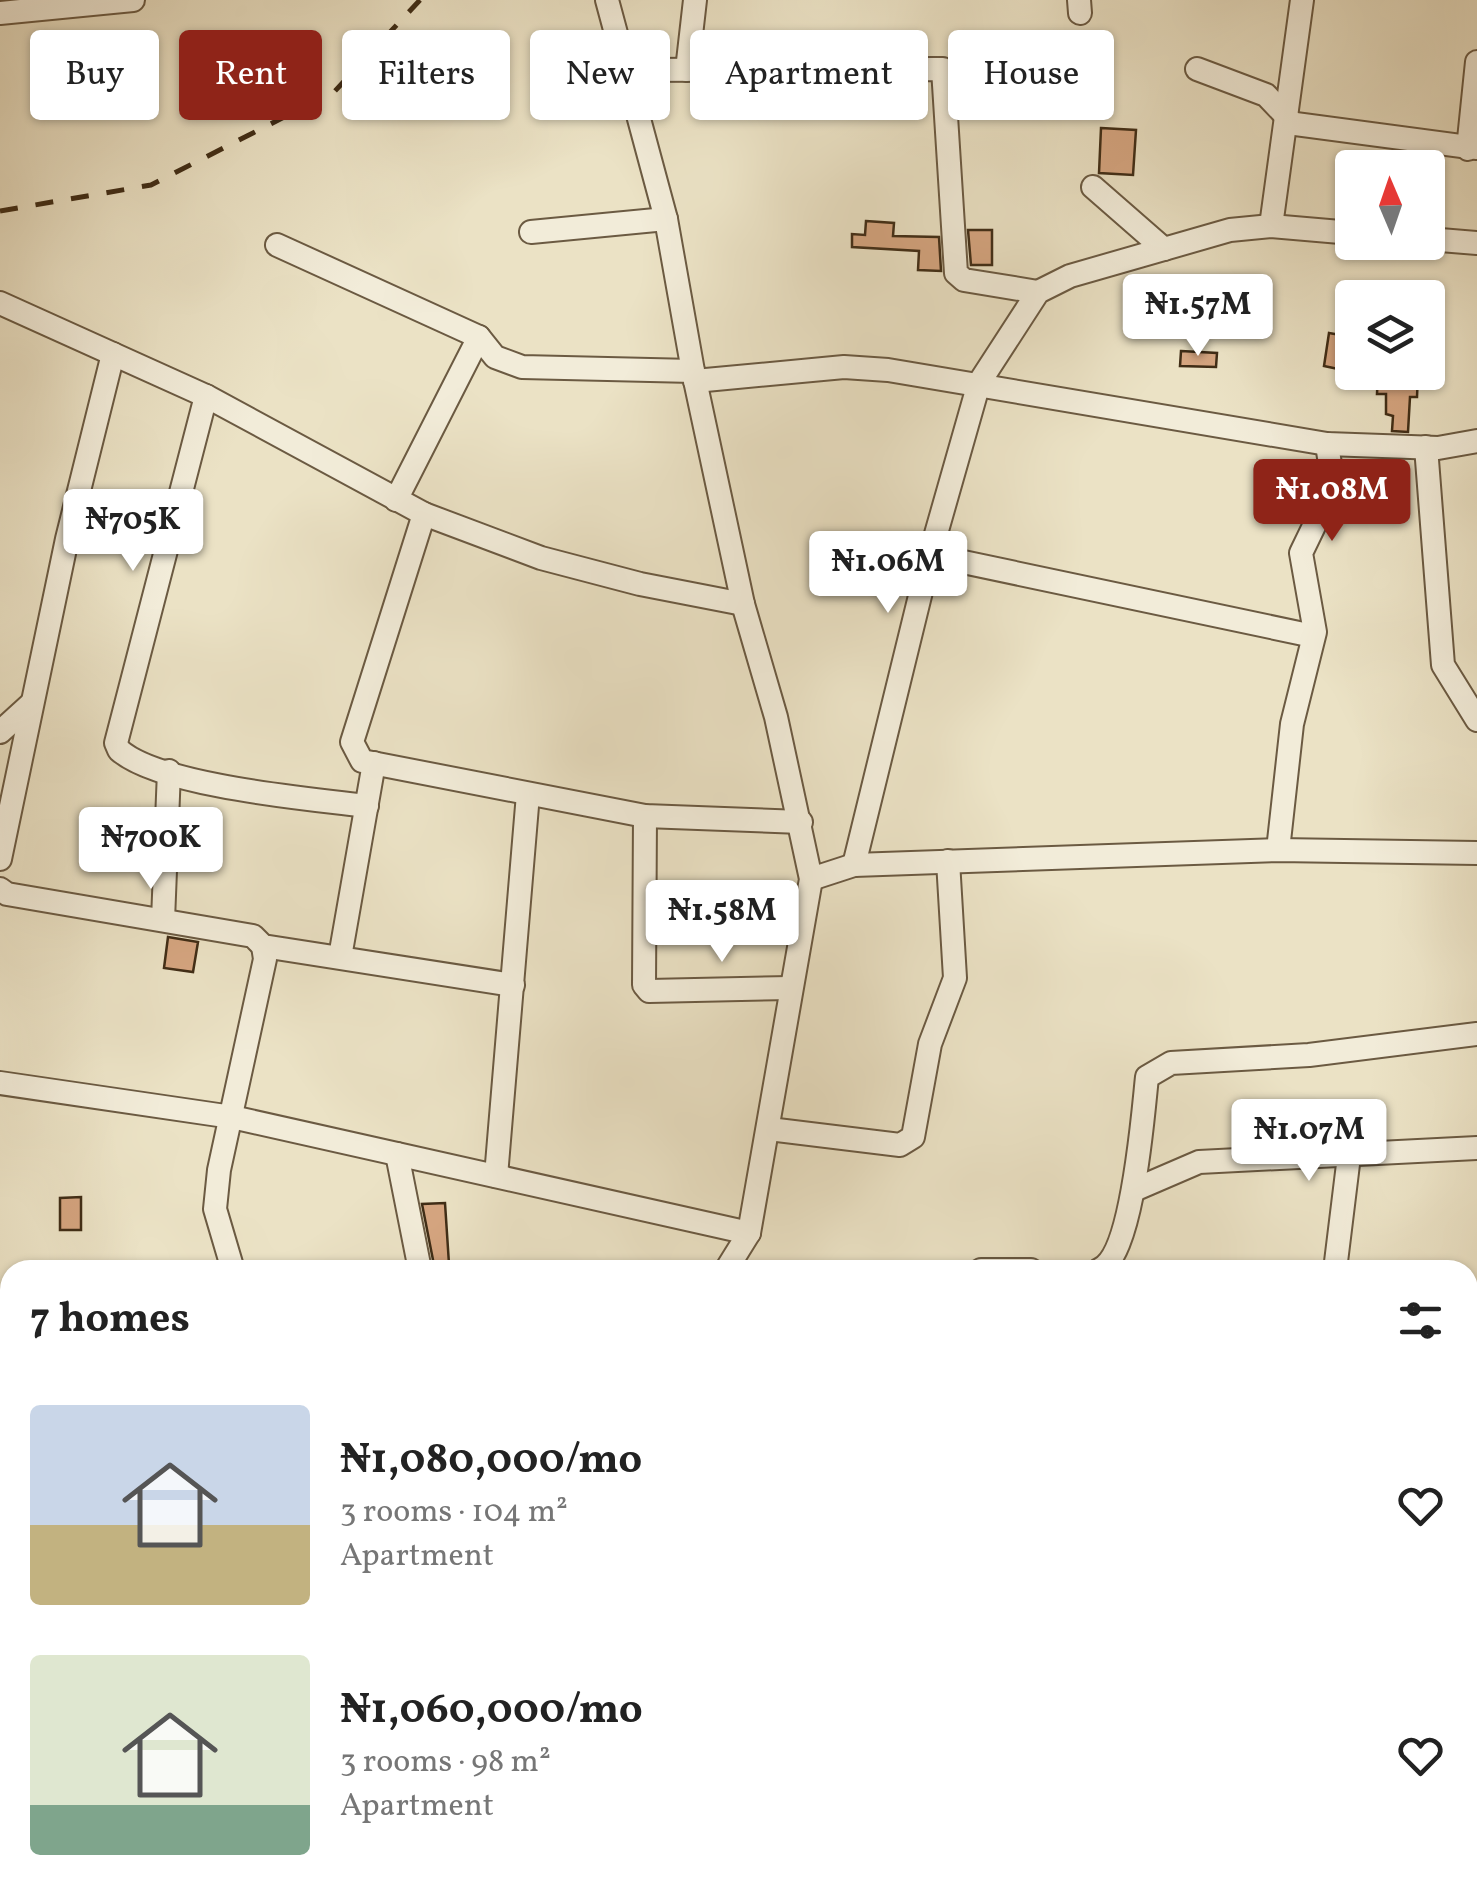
<!DOCTYPE html>
<meta charset="utf-8">
<style>
body{margin:0;font-family:Vollkorn,serif;background:#f2f2f2;color:#222;height:100vh;display:flex;flex-direction:column;font-size:38px;white-space:nowrap}
*{box-sizing:border-box;margin:0}
p{font-size:32px;color:#767676}
.icon{flex:none;width:55px;height:55px;fill:none;stroke:currentColor;stroke-width:2;stroke-linecap:round;stroke-linejoin:round}
.map{position:relative;flex:1;overflow:hidden}
.sheet{position:absolute;left:0px;top:1260px;width:1478px;height:642px;display:flex;flex-direction:column;background:#fff;border-radius:30px 30px 0 0;box-shadow:0 2px 8px #0004}
.sheet>*{flex:none}
.guide{position:absolute;left:30px;top:30px;width:1418px;height:90px;display:flex;gap:20px}
.needle{width:65px;rotate:358deg}
.tools{position:absolute;left:1335px;top:150px;display:grid;gap:20px}
.tools a{display:grid;place-items:center;width:110px;height:110px;border-radius:10px;background:#fff;box-shadow:0 2px 8px #0004;font-size:50px}
.price{position:absolute;translate:-50% -85px;padding:0 22px;border-radius:10px;background:#fff;color:#222;font-size:32px;line-height:65px;filter:drop-shadow(0 2px 5px #0008)}
.price::after{content:'';position:absolute;left:50%;top:60px;width:30px;height:22px;margin-left:-15px;background:inherit;clip-path:polygon(0 0,100% 0,50% 100%)}
.price.selected{background:#8f2418;color:#fff}
ul{padding:0;list-style:none}
li{display:flex;align-items:center;gap:30px;height:250px;padding:0 30px}
li span{display:grid;place-items:center;flex:none;width:280px;height:200px;border-radius:10px;color:#555}
li>.icon{margin-inline-start:auto}
span .icon{width:120px;height:120px;fill:#fffc;stroke-width:1}
li b{font-size:42px}
h2{display:flex;justify-content:space-between;align-items:center;height:120px;padding:0 30px;font-size:42px}
.pill{padding:0 35px;border-radius:10px;background:#fff;box-shadow:0 2px 8px #0004;font-size:35px;line-height:90px}
.pill.selected{background:#8f2418;color:#fff}
.map>svg:first-child{display:block}
.building{fill:#d5a580;stroke:#402d16;stroke-width:2.5}
.lines{fill:none;stroke-linecap:round;stroke-linejoin:round}
.street-casing{stroke:#6b5a42;stroke-width:26}
.street{stroke:#f2ecd9;stroke-width:22}
.rail{stroke:#402d16;stroke-width:5;stroke-dasharray:18 18;stroke-linecap:butt}
</style>
<div class="map">
<svg width="1477" height="1901" viewBox="0 0 1477 1901">
<rect width="100%" height="100%" fill="#ebe2c5"/>
<filter id="stains"><feTurbulence type="fractalNoise" baseFrequency=".002" numOctaves="4"/><feColorMatrix values="0 0 0 0 .2 0 0 0 0 .09 0 0 0 0 .02 0 0 0 .5 -.17"/></filter>
<radialGradient id="worn" r=".72"><stop offset=".6" stop-color="#630" stop-opacity="0"/><stop offset="1" stop-color="#630" stop-opacity=".3"/></radialGradient>
<!-- building -->
<g class="building">
<polygon points="1101,128 1136,130 1133,175 1099,173"/>
<polygon points="866,221 894,223 893,236 939,237 941,271 918,270 919,251 852,247 852,234 865,235"/>
<polygon points="968,230 992,230 992,265 971,265"/>
<polygon points="1329,333 1352,337 1352,372 1324,366"/>
<polygon points="1181,351 1217,353 1216,367 1180,366"/>
<polygon points="1378,372 1418,373 1417,397 1410,397 1408,432 1392,431 1393,416 1386,414 1386,394 1377,394"/>
<polygon points="168,937 198,942 193,972 164,968"/>
<polygon points="81,1197 81,1230 60,1230 60,1198"/>
<polygon points="445,1203 449,1264 434,1265 422,1204"/>
</g>
<g class="lines">
<defs>
<g id="street">
<polyline points="607,0 666,219 693,371 743,604 776,717 811,879 749,1233 726,1270"/>
<polyline points="1079,0 1080,13"/>
<polyline points="0,13 133,0"/>
<polyline points="1197,69 1266,95 1288,118"/>
<polyline points="629,70 943,69 956,273 964,280 1038,292"/>
<polyline points="687,70 695,0"/>
<polyline points="1288,123 1477,148"/>
<polyline points="1468,149 1477,62"/>
<polyline points="1093,187 1164,249"/>
<polyline points="1271,226 1302,0"/>
<polyline points="531,232 666,219"/>
<polyline points="1428,239 1477,243"/>
<polyline points="277,245 479,337 396,500"/>
<polyline points="0,303 206,396 424,514 541,558 640,584 743,604"/>
<polyline points="479,337 495,357 522,367 693,371"/>
<polyline points="695,381 844,367 888,370 1327,444 1438,448 1477,441"/>
<path d="M206 396 116 743 119 750C159 786 311 799 367 806"/>
<polyline points="1426,447 1443,665 1477,720"/>
<polyline points="424,514 352,742 362,761 645,816 801,822"/>
<polyline points="930,555 1313,636"/>
<polyline points="0,732 31,704"/>
<polyline points="645,816 644,985 649,991 790,988"/>
<polyline points="1278,850 1292,724 1315,632 1301,553 1329,495 1332,478 1327,444"/>
<polyline points="0,859 67,539 113,354"/>
<polyline points="854,865 930,555 979,383 1038,292 1070,276 1230,230 1271,226 1352,233"/>
<polyline points="811,879 854,865 1278,850 1477,853"/>
<polyline points="0,889 7,894 253,936 263,946 513,985"/>
<polyline points="163,920 169,771"/>
<polyline points="340,957 374,763"/>
<polyline points="0,1083 232,1117 749,1233"/>
<polyline points="769,1129 900,1145 913,1137 930,1044 955,978 948,861"/>
<polyline points="397,1154 420,1270"/>
<polyline points="496,1176 528,794"/>
<polyline points="1134,1190 1199,1162 1477,1148"/>
<polyline points="233,1270 215,1209 219,1170 265,959 263,946"/>
<polyline points="981,1270 1031,1270"/>
<path d="M1099 1270C1133 1255 1143 1113 1147 1077L1171 1063 1309 1055 1477 1034"/>
<polyline points="1335,1270 1349,1156"/>
<polyline points="1468,1394 1477,1392"/>
<polyline points="0,1556 10,1553"/>
<polyline points="0,1664 10,1688"/>
<polyline points="0,1724 10,1723"/>
<polyline points="1468,1741 1477,1737"/>
<polyline points="81,1892 83,1901"/>
<polyline points="294,1892 295,1901"/>
<polyline points="704,1892 706,1901"/>
<polyline points="992,1892 994,1901"/>
<polyline points="1088,1892 1092,1901"/>
<polyline points="881,1901 950,1892"/>
</g>
</defs>
<!-- street casing -->
<use href="#street" class="street-casing"/>
<!-- street -->
<use href="#street" class="street"/>
<!-- rail -->
<polyline class="rail" points="0,211 151,185 335,91 420,0"/>
</g>
<rect width="100%" height="100%" filter="url(#stains)"/>
<rect width="100%" height="100%" fill="url(#worn)"/>
</svg>
<div class="tools">
<a><svg class="needle" viewBox="-14 -14 28 28"><path d="M0-13l5 13h-10z" fill="#e53935"/><path d="M0 13l5-13h-10z" fill="#767676"/></svg></a>
<a><svg class="icon" aria-label="layers" viewBox="0 0 24 24"><path d="M12 4l9 5-9 5-9-5zM3 14l9 5 9-5"/></svg></a>
</div>
<b class="price" style="left:1198px;top:359px">₦1.57M</b>
<b class="price selected" style="left:1332px;top:544px">₦1.08M</b>
<b class="price" style="left:133px;top:574px">₦705K</b>
<b class="price" style="left:888px;top:616px">₦1.06M</b>
<b class="price" style="left:151px;top:892px">₦700K</b>
<b class="price" style="left:722px;top:965px">₦1.58M</b>
<b class="price" style="left:1309px;top:1184px">₦1.07M</b>
<div class="guide">
<a class="pill">Buy</a>
<a class="pill selected">Rent</a>
<a class="pill">Filters</a>
<a class="pill">New</a>
<a class="pill">Apartment</a>
<a class="pill">House</a>
</div>
<section class="sheet">
<h2>7 homes<svg class="icon" aria-label="filters" viewBox="0 0 24 24"><path d="M4 7h16M4 17h16"/><circle cx="9" cy="7" r="2"/><circle cx="15" cy="17" r="2"/></svg></h2>
<ul>
<li><span style="background:linear-gradient(#c9d6e8 60%,#c2b280 0)"><svg class="icon" aria-label="home" viewBox="0 0 24 24"><path d="M3 11l9-7 9 7M6 9v11h12V9"/></svg></span><div><b>₦1,080,000/mo</b><p>3 rooms · 104 m²</p><p>Apartment</p></div><svg class="icon" aria-label="heart" viewBox="0 0 24 24"><path d="M12 20l-8-8c-3-5 5-10 8-4 3-6 11-1 8 4z"/></svg></li>
<li><span style="background:linear-gradient(#dfe7d0 75%,#7fa58c 0)"><svg class="icon" aria-label="home" viewBox="0 0 24 24"><path d="M3 11l9-7 9 7M6 9v11h12V9"/></svg></span><div><b>₦1,060,000/mo</b><p>3 rooms · 98 m²</p><p>Apartment</p></div><svg class="icon" aria-label="heart" viewBox="0 0 24 24"><path d="M12 20l-8-8c-3-5 5-10 8-4 3-6 11-1 8 4z"/></svg></li>
</ul>
</section>
</div>
